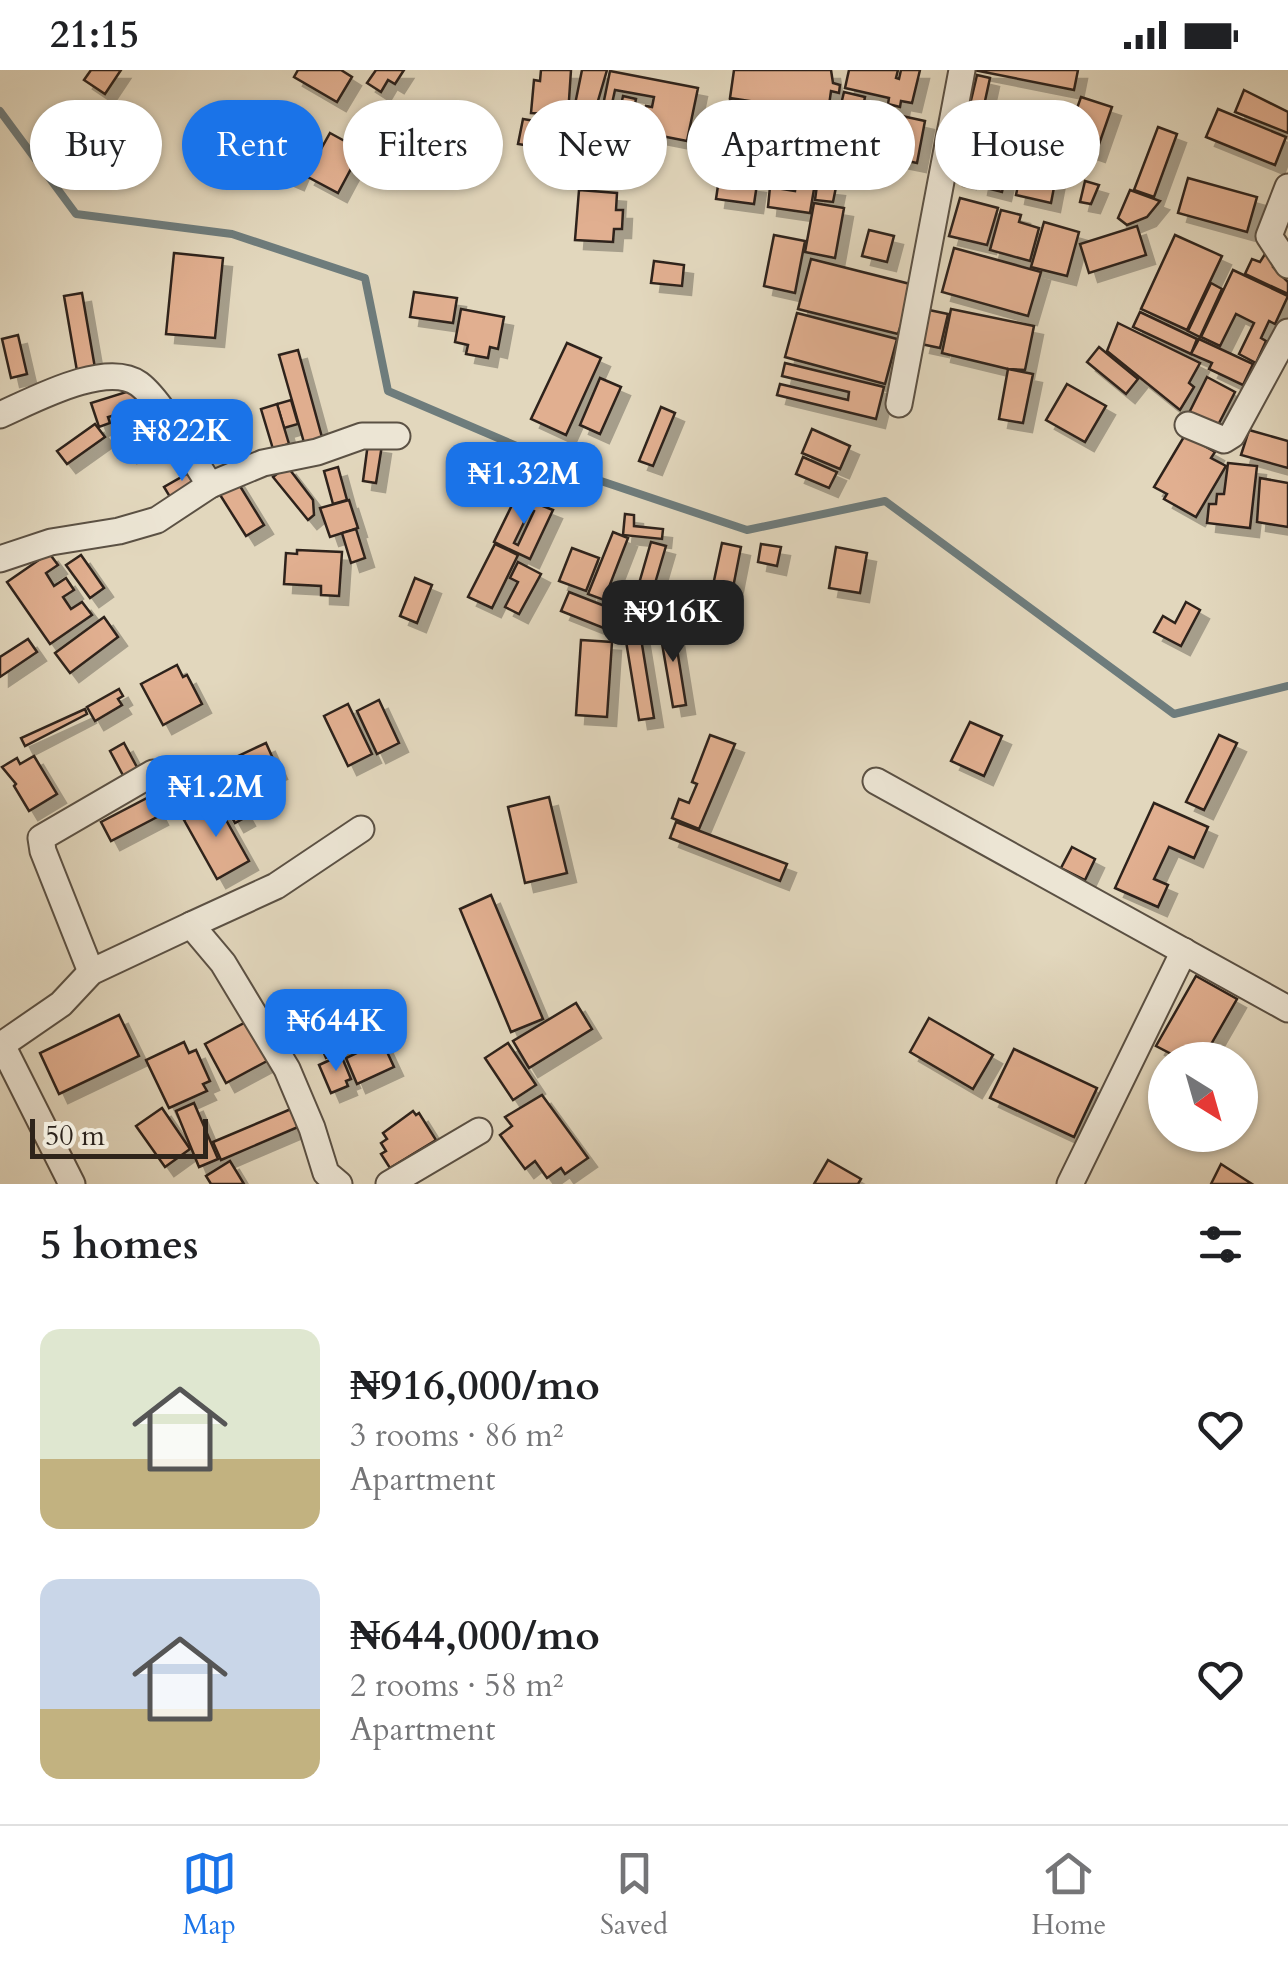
<!DOCTYPE html>
<meta charset="utf-8">
<style>
body{margin:0;font-family:Cardo,serif;background:#f2f2f2;color:#202124;height:100vh;display:flex;flex-direction:column;font-size:38px;white-space:nowrap}
*{box-sizing:border-box;margin:0}
p{font-size:32px;color:#757577}
.icon{flex:none;width:55px;height:55px;fill:none;stroke:currentColor;stroke-width:2;stroke-linecap:round;stroke-linejoin:round}
.map{position:relative;height:1114px;overflow:hidden}
.details{display:flex;flex-direction:column;background:#fff;flex:1}
.details>*{flex:none}
.hud{position:absolute;left:30px;top:30px;width:1230px;height:90px;display:flex;gap:20px}
.needle{width:65px;rotate:143deg}
.fabs{position:absolute;left:1148px;top:972px;display:grid;gap:20px}
.fabs a{display:grid;place-items:center;width:110px;height:110px;border-radius:50%;background:#fff;box-shadow:0 2px 8px #0004;font-size:50px}
.scale{position:absolute;left:30px;bottom:25px;width:178px;box-sizing:border-box;padding-left:10px;border:5px solid #2e241b;border-top:0;font-size:28px;line-height:35px;white-space:nowrap;color:#2e241b;-webkit-text-stroke:8px #ece5d4;paint-order:stroke}
.price{position:absolute;translate:-50% -85px;padding:0 22px;border-radius:20px;background:#1a73e8;color:#fff;font-size:32px;line-height:65px;filter:drop-shadow(0 2px 5px #0008)}
.price::after{content:'';position:absolute;left:50%;top:60px;width:30px;height:22px;margin-left:-15px;background:inherit;clip-path:polygon(0 0,100% 0,50% 100%)}
.price.active{background:#222;color:#fff}
ul{padding:0;list-style:none}
li{display:flex;align-items:center;gap:30px;height:250px;padding:0 40px}
li span{display:grid;place-items:center;flex:none;width:280px;height:200px;border-radius:20px;color:#555}
li>.icon{margin-inline-start:auto}
span .icon{width:120px;height:120px;fill:#fffc;stroke-width:1}
li b{font-size:42px}
h2{display:flex;justify-content:space-between;align-items:center;height:120px;padding:0 40px;font-size:42px}
.chip{padding:0 35px;border-radius:45px;background:#fff;box-shadow:0 2px 8px #0004;font-size:35px;line-height:90px}
.chip.active{background:#1a73e8;color:#fff}
.status{display:flex;justify-content:space-between;align-items:center;height:70px;padding:0 50px;background:#fff;direction:ltr}
.status svg{height:28px;fill:currentColor}
.tab-bar{display:flex;justify-content:space-around;align-items:center;height:140px;border-top:2px solid #e0e0e0;background:#fff;font-size:28px;color:#757577}
.tab-bar a{display:grid;justify-items:center;gap:5px}
.tab-bar .active{color:#1a73e8}
.map>svg:first-child{display:block}
.lines{fill:none;stroke-linecap:round;stroke-linejoin:round}
.stream{stroke:#6e7c7c;stroke-width:8}
.building{fill:#e1af90;stroke:#2e241b;stroke-width:2.5;filter:url(#shadow)}
.street-casing{stroke:#5b5144;stroke-width:29}
.street{stroke:#ece5d4;stroke-width:25}
</style>
<div class="status"><b>21:15</b><svg viewBox="0 0 49 12"><path d="M0 12V9h3v3zM5 12V6h3v6zM10 12V3h3v9zM15 12V0h3v12zM26 1h20v11H26zM47 4h2v5h-2z"/></svg></div>
<div class="map">
<svg width="1288" height="1114" viewBox="0 0 1288 1114">
<defs>
<filter id="shadow"><feDropShadow dx="9" dy="9" stdDeviation="0" flood-color="#0004"/></filter>
</defs>
<rect width="100%" height="100%" fill="#e2d7bd"/>
<filter id="stains"><feTurbulence type="fractalNoise" baseFrequency=".002" numOctaves="4"/><feColorMatrix values="0 0 0 0 .2 0 0 0 0 .09 0 0 0 0 .02 0 0 0 .5 -.17"/></filter>
<radialGradient id="worn" r=".72"><stop offset=".6" stop-color="#630" stop-opacity="0"/><stop offset="1" stop-color="#630" stop-opacity=".3"/></radialGradient>
<g class="lines">
<!-- stream -->
<polyline class="stream" points="0,41 76,144 232,164 365,208 388,321 589,407 747,460 885,431 1174,644 1288,616"/>
</g>
<!-- building -->
<g class="building">
<polygon points="91,0 121,0 105,24 84,10"/>
<polygon points="298,0 341,0 352,7 337,32 294,7"/>
<polygon points="376,0 404,0 395,14 388,10 381,22 367,13"/>
<polygon points="541,0 571,0 568,45 531,43 534,10 540,11"/>
<polygon points="582,0 607,0 590,58 571,54"/>
<polygon points="734,0 831,0 833,13 840,15 839,23 831,21 828,43 730,28"/>
<polygon points="849,0 898,0 896,8 899,9 901,0 920,0 912,33 901,31 900,37 888,34 889,28 845,18"/>
<polygon points="974,0 1078,0 1074,20"/>
<polygon points="610,1 698,18 687,71 641,62 646,36 652,37 654,27 615,20 607,57 599,55"/>
<polygon points="977,5 990,8 978,63 964,60"/>
<polygon points="1244,20 1288,42 1288,63 1235,42"/>
<polygon points="844,22 865,27 863,37 875,40 866,80 832,72"/>
<polygon points="623,26 636,29 632,48 619,45"/>
<polygon points="1081,27 1112,37 1096,83 1065,72"/>
<polygon points="730,30 820,44 828,53 825,72 813,70 814,59 773,53 770,66 824,74 822,86 723,71"/>
<polygon points="1218,39 1286,67 1275,95 1206,67"/>
<polygon points="879,41 925,51 917,93 868,83 872,66 889,70 891,62 875,58"/>
<polygon points="253,47 266,55 242,93 229,85"/>
<polygon points="523,49 566,56 562,81 518,74"/>
<polygon points="1158,57 1177,64 1154,127 1134,120"/>
<polygon points="964,62 977,65 967,110 954,107"/>
<polygon points="330,63 361,80 338,123 306,106"/>
<polygon points="257,71 304,90 295,111 248,91"/>
<polygon points="833,86 846,87 843,107 831,106"/>
<polygon points="799,92 818,95 810,143 768,137 770,117 795,121"/>
<polygon points="983,95 1007,100 1002,122 979,116"/>
<polygon points="1021,100 1056,107 1051,133 1016,125"/>
<polygon points="1188,108 1257,127 1247,162 1178,143"/>
<polygon points="719,109 757,114 754,134 716,129"/>
<polygon points="1085,111 1099,115 1091,134 1080,132"/>
<polygon points="817,115 836,117 833,132 815,130"/>
<polygon points="579,120 617,123 616,140 623,140 622,159 614,159 613,172 575,170"/>
<polygon points="1130,120 1160,131 1147,147 1127,155 1118,148"/>
<polygon points="960,128 998,138 987,175 949,166"/>
<polygon points="814,133 844,138 835,188 805,182"/>
<polygon points="1001,140 1021,145 1019,152 1039,158 1030,191 990,180"/>
<polygon points="1044,152 1079,162 1067,206 1031,197"/>
<polygon points="1137,156 1146,185 1089,203 1080,174"/>
<polygon points="869,160 894,166 887,192 862,186"/>
<polygon points="774,165 805,171 795,223 764,216"/>
<polygon points="1175,165 1222,186 1187,260 1141,239"/>
<polygon points="954,178 1041,202 1028,246 942,222"/>
<polygon points="174,183 223,188 215,268 166,264"/>
<polygon points="1265,184 1276,189 1273,197 1288,212 1288,224 1245,204 1252,189 1260,192"/>
<polygon points="811,189 914,215 898,264 798,239"/>
<polygon points="654,191 684,195 682,216 651,213"/>
<polygon points="1233,200 1288,226 1275,254 1269,251 1261,268 1266,271 1256,293 1239,284 1254,253 1236,244 1220,276 1201,267"/>
<polygon points="1211,213 1222,219 1200,267 1188,261"/>
<polygon points="414,222 457,228 453,253 410,247"/>
<polygon points="82,223 95,298 77,301 64,226"/>
<polygon points="461,239 504,247 498,279 490,277 488,288 466,284 468,275 455,272"/>
<polygon points="951,239 1034,256 1025,300 1008,299 942,283"/>
<polygon points="929,240 948,244 940,278 921,274"/>
<polygon points="1140,242 1197,269 1191,284 1133,257"/>
<polygon points="797,243 897,269 885,314 785,287"/>
<polygon points="1118,253 1200,293 1189,313 1194,317 1180,340 1107,281"/>
<polygon points="18,265 27,304 11,308 2,269"/>
<polygon points="1199,269 1253,294 1243,315 1209,299 1212,293 1191,284"/>
<polygon points="567,273 601,288 566,365 531,349"/>
<polygon points="1099,277 1138,309 1126,324 1087,292"/>
<polygon points="298,280 323,371 305,376 279,285"/>
<polygon points="785,293 884,317 876,349 777,325 780,314 848,330 849,322 782,306"/>
<polygon points="1008,299 1033,304 1023,353 999,349"/>
<polygon points="1207,307 1235,322 1217,357 1189,343"/>
<polygon points="600,308 621,317 600,364 580,355"/>
<polygon points="1067,314 1106,336 1085,372 1046,350"/>
<polygon points="139,318 145,336 108,347 110,353 99,357 91,333"/>
<polygon points="291,330 298,354 284,358 277,334"/>
<polygon points="277,334 289,374 273,379 261,339"/>
<polygon points="661,337 675,343 653,396 639,391"/>
<polygon points="152,338 166,362 128,384 114,360"/>
<polygon points="95,354 105,367 67,394 57,381"/>
<polygon points="812,359 850,376 840,399 802,383"/>
<polygon points="1249,360 1288,371 1288,398 1241,385"/>
<polygon points="1185,365 1215,382 1211,388 1226,396 1196,447 1164,429 1167,424 1154,417"/>
<polygon points="368,373 382,375 376,413 363,411"/>
<polygon points="803,387 837,402 829,418 796,404"/>
<polygon points="1228,393 1257,396 1250,458 1207,453 1209,434 1216,434 1217,424 1224,424"/>
<polygon points="287,396 313,430 314,445 308,450 273,407"/>
<polygon points="338,397 347,430 333,434 324,401"/>
<polygon points="192,401 199,413 170,427 164,417"/>
<polygon points="235,408 264,455 246,466 217,420"/>
<polygon points="1260,408 1288,413 1288,457 1257,452"/>
<polygon points="517,426 553,440 530,489 494,472 513,433 530,440 514,473 518,475 534,441 514,431"/>
<polygon points="349,430 358,458 330,467 320,438"/>
<polygon points="625,444 634,445 634,456 663,459 662,469 623,465"/>
<polygon points="356,459 365,488 351,493 342,463"/>
<polygon points="613,462 628,468 604,530 588,524"/>
<polygon points="651,472 666,476 648,537 621,529 626,513 638,517"/>
<polygon points="722,473 741,477 729,538 709,534"/>
<polygon points="495,474 518,485 492,538 468,527"/>
<polygon points="761,474 781,477 777,496 758,492"/>
<polygon points="836,477 867,483 860,523 829,518"/>
<polygon points="572,478 599,488 586,521 559,511"/>
<polygon points="297,480 342,482 339,526 321,525 321,516 284,514 286,483 297,484"/>
<polygon points="49,483 58,495 46,503 54,516 66,508 74,520 63,527 71,539 82,532 92,545 50,574 7,512"/>
<polygon points="81,485 104,518 90,528 66,495"/>
<polygon points="518,492 541,504 519,544 505,537 518,512 510,508"/>
<polygon points="415,508 432,515 417,553 400,546"/>
<polygon points="569,522 620,542 611,561 561,541"/>
<polygon points="1186,532 1200,540 1181,576 1154,562 1163,546 1175,553"/>
<polygon points="104,547 118,567 70,603 55,583"/>
<polygon points="673,554 686,635 673,637 659,556"/>
<polygon points="639,556 654,648 639,650 624,559"/>
<polygon points="28,569 37,582 0,607 0,587"/>
<polygon points="581,570 612,572 607,647 576,645"/>
<polygon points="177,595 183,607 187,605 202,634 163,655 141,614"/>
<polygon points="119,619 123,626 118,629 122,635 95,651 87,637"/>
<polygon points="379,630 399,673 377,684 357,641"/>
<polygon points="348,634 372,684 348,696 324,646"/>
<polygon points="85,639 87,644 25,676 21,668"/>
<polygon points="970,652 1002,666 984,706 951,691"/>
<polygon points="710,665 735,674 699,759 672,748 679,729 689,733 697,714 692,712"/>
<polygon points="1219,665 1237,673 1204,740 1186,732"/>
<polygon points="124,673 139,701 125,709 110,681"/>
<polygon points="266,673 278,700 250,712 238,686"/>
<polygon points="34,686 57,724 29,741 14,716 16,714 2,697 17,688 20,694"/>
<polygon points="198,698 213,726 181,744 166,716"/>
<polygon points="222,704 246,747 235,753 212,710"/>
<polygon points="149,727 159,746 111,771 101,752"/>
<polygon points="549,727 567,803 525,813 508,737"/>
<polygon points="216,732 249,791 217,809 184,750"/>
<polygon points="1154,733 1208,757 1194,788 1169,777 1154,809 1168,815 1158,837 1115,818"/>
<polygon points="676,752 787,794 780,811 670,768"/>
<polygon points="1072,777 1095,789 1085,810 1061,798"/>
<polygon points="491,825 543,949 511,962 460,839"/>
<polygon points="1196,906 1237,929 1202,990 1183,990 1156,976"/>
<polygon points="576,933 592,959 529,998 513,971"/>
<polygon points="369,941 379,966 326,988 315,963"/>
<polygon points="119,945 139,986 59,1024 40,983"/>
<polygon points="929,948 993,985 973,1019 910,982"/>
<polygon points="246,952 267,991 226,1013 205,974"/>
<polygon points="382,971 394,997 357,1014 346,988"/>
<polygon points="184,972 189,983 196,980 210,1011 203,1014 207,1021 169,1038 146,990"/>
<polygon points="508,973 536,1015 513,1030 485,988"/>
<polygon points="1014,979 1097,1018 1074,1067 990,1028"/>
<polygon points="341,985 351,1009 346,1011 348,1016 331,1023 319,995"/>
<polygon points="542,1025 588,1088 565,1104 561,1098 547,1108 535,1091 525,1099 500,1065 512,1056 505,1047"/>
<polygon points="194,1033 218,1089 199,1097 176,1041"/>
<polygon points="162,1038 190,1079 165,1097 136,1056"/>
<polygon points="291,1039 298,1057 221,1090 213,1072"/>
<polygon points="413,1041 416,1045 419,1043 436,1070 390,1098 381,1084 386,1081 381,1073 387,1069 383,1063"/>
<polygon points="828,1090 861,1109 858,1114 814,1114"/>
<polygon points="230,1091 244,1114 211,1114 206,1106"/>
<polygon points="1221,1094 1252,1114 1211,1114"/>
</g>
<g class="lines">
<defs>
<g id="street">
<polyline points="1288,117 1269,166 1288,195"/>
<polyline points="899,334 962,0"/>
<path d="M0 345C32 331 106 290 139 314 163 332 192 389 210 415"/>
<polyline points="1188,355 1224,370 1232,365 1288,262"/>
<polyline points="0,489 51,472 119,461 157,450 210,415 263,393 317,382 362,366 397,366"/>
<polyline points="876,711 1288,939"/>
<polyline points="191,855 276,816 361,759"/>
<polyline points="91,902 43,781 41,768 153,703"/>
<polyline points="2,975 72,1114"/>
<polyline points="0,976 61,934 91,902 191,855 223,893 287,999 312,1058 326,1103 339,1114"/>
<polyline points="389,1114 479,1061"/>
<polyline points="1070,1114 1184,881"/>
</g>
</defs>
<!-- street casing -->
<use href="#street" class="street-casing"/>
<!-- street -->
<use href="#street" class="street"/>
</g>
<rect width="100%" height="100%" filter="url(#stains)"/>
<rect width="100%" height="100%" fill="url(#worn)"/>
</svg>
<div class="fabs">
<a><svg class="needle" viewBox="-14 -14 28 28"><path d="M0-13l5 13h-10z" fill="#e53935"/><path d="M0 13l5-13h-10z" fill="#757577"/></svg></a>
</div>
<div class="scale">50 m</div>
<b class="price" style="left:182px;top:414px">₦822K</b>
<b class="price" style="left:524px;top:457px">₦1.32M</b>
<b class="price active" style="left:673px;top:595px">₦916K</b>
<b class="price" style="left:216px;top:770px">₦1.2M</b>
<b class="price" style="left:336px;top:1004px">₦644K</b>
<div class="hud">
<a class="chip">Buy</a>
<a class="chip active">Rent</a>
<a class="chip">Filters</a>
<a class="chip">New</a>
<a class="chip">Apartment</a>
<a class="chip">House</a>
</div>
</div>
<section class="details">
<h2>5 homes<svg class="icon" aria-label="filters" viewBox="0 0 24 24"><path d="M4 7h16M4 17h16"/><circle cx="9" cy="7" r="2"/><circle cx="15" cy="17" r="2"/></svg></h2>
<ul>
<li><span style="background:linear-gradient(#dfe7d0 65%,#c2b280 0)"><svg class="icon" aria-label="home" viewBox="0 0 24 24"><path d="M3 11l9-7 9 7M6 9v11h12V9"/></svg></span><div><b>₦916,000/mo</b><p>3 rooms · 86 m²</p><p>Apartment</p></div><svg class="icon" aria-label="heart" viewBox="0 0 24 24"><path d="M12 20l-8-8c-3-5 5-10 8-4 3-6 11-1 8 4z"/></svg></li>
<li><span style="background:linear-gradient(#c9d6e8 65%,#c2b280 0)"><svg class="icon" aria-label="home" viewBox="0 0 24 24"><path d="M3 11l9-7 9 7M6 9v11h12V9"/></svg></span><div><b>₦644,000/mo</b><p>2 rooms · 58 m²</p><p>Apartment</p></div><svg class="icon" aria-label="heart" viewBox="0 0 24 24"><path d="M12 20l-8-8c-3-5 5-10 8-4 3-6 11-1 8 4z"/></svg></li>
</ul>
</section>
<nav class="tab-bar">
<a class="active"><svg class="icon" aria-label="map" viewBox="0 0 24 24"><path d="M3 6l6-2 6 2 6-2v14l-6 2-6-2-6 2zM9 4v14M15 6v14"/></svg>Map</a>
<a><svg class="icon" aria-label="saved" viewBox="0 0 24 24"><path d="M7 4h10v16l-5-4-5 4z"/></svg>Saved</a>
<a><svg class="icon" aria-label="home" viewBox="0 0 24 24"><path d="M3 11l9-7 9 7M6 9v11h12V9"/></svg>Home</a>
</nav>
